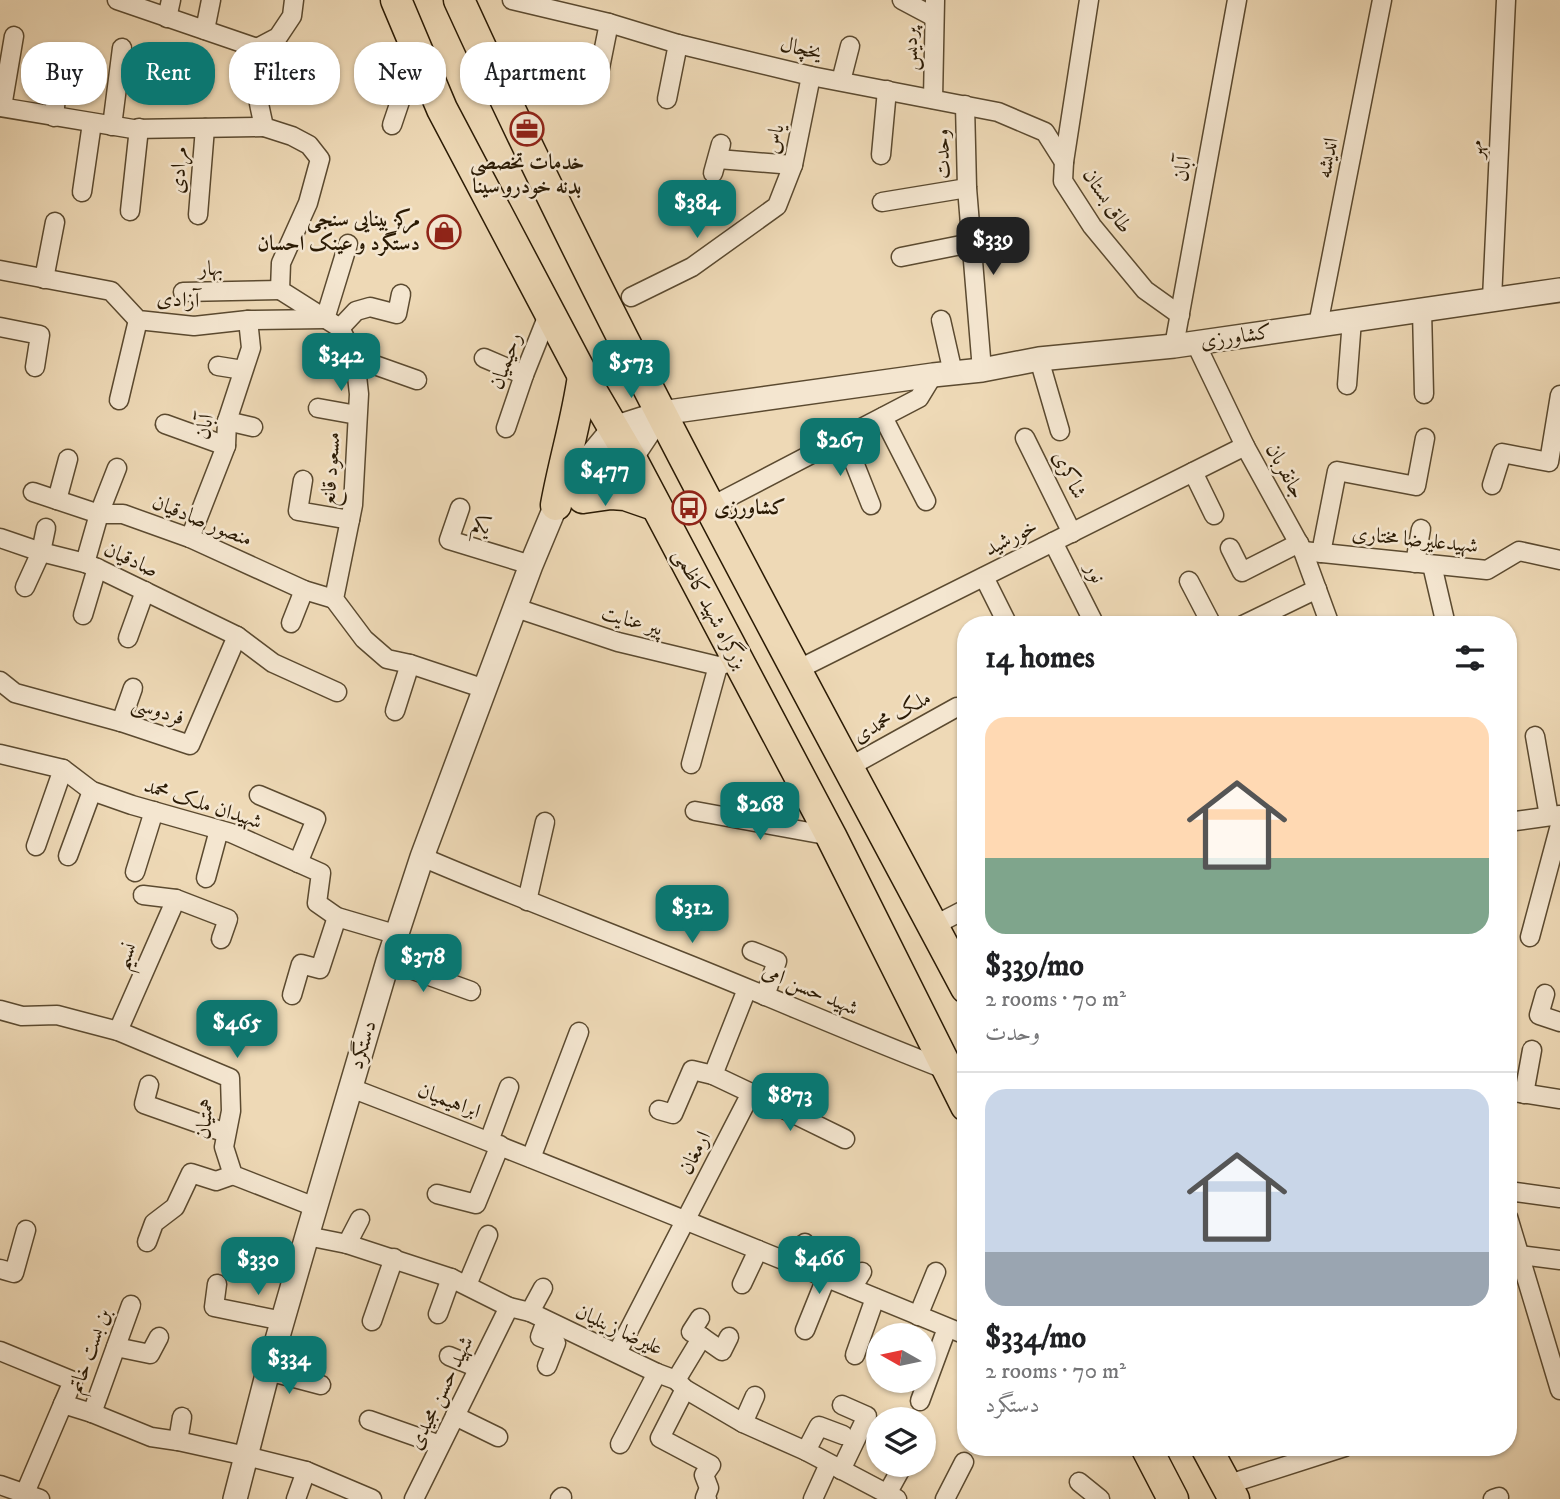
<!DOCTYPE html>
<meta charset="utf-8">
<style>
body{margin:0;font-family:"IM FELL DW Pica",Amiri,serif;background:#f2f2f2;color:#202124;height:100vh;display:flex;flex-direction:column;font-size:26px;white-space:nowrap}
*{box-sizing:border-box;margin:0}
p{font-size:23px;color:#757577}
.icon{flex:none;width:38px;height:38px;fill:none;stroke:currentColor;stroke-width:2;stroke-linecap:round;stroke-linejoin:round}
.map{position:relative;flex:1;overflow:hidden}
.drawer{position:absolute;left:957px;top:616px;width:560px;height:840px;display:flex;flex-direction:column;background:#fff;border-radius:28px;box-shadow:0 2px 5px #0004}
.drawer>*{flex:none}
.top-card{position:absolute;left:21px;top:42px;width:665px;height:63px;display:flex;gap:14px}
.needle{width:46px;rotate:279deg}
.buttons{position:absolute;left:866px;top:1323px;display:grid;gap:14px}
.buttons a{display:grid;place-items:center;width:70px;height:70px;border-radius:50%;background:#fff;box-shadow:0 2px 5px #0004;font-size:35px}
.price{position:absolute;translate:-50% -60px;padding:0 16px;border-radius:14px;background:#0f766e;color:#fff;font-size:23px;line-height:46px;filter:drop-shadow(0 2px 4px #0008)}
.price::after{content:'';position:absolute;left:50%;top:42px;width:21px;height:16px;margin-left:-10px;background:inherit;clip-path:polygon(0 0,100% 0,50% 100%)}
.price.on{background:#222;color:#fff}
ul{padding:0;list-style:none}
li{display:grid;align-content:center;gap:14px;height:371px;padding:0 28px}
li+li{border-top:2px solid #e0e0e0}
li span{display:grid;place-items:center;height:217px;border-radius:21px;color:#555}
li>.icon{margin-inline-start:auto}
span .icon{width:126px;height:126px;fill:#fffc;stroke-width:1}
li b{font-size:30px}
h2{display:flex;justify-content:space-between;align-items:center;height:84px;padding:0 28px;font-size:30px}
.pill{padding:0 24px;border-radius:28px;background:#fff;box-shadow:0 2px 5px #0004;font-size:24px;line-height:63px}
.pill.on{background:#0f766e;color:#fff}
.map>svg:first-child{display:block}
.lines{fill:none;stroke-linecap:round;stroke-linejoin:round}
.minor-casing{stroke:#5b4a30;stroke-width:21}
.tertiary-casing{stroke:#5b4a30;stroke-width:26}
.trunk-casing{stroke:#2a1a04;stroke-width:33}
.minor{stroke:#f4e6d0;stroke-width:18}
.tertiary{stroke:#f4e6d0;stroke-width:23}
.trunk{stroke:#eed9b6;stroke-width:30}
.labels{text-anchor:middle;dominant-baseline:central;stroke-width:5;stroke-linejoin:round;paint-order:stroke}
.street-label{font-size:21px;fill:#2a1a04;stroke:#f4e6d0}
.poi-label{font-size:21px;font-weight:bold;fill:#2a1a04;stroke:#f4e6d0}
</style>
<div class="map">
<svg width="1560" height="1499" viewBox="0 0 1560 1499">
<rect width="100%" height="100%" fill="#eed9b6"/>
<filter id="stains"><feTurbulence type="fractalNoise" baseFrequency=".00286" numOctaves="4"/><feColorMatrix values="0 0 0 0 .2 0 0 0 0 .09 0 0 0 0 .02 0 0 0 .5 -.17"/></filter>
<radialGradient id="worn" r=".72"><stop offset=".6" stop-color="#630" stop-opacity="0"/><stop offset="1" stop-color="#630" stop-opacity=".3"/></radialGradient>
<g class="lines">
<defs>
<g id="minor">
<polyline points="117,0 257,48"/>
<path d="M294 0 292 16 278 37 257 48C252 78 258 99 264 127L292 136 309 145 320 159 308 203 281 263 280 290 340 328 355 358 359 394 353 505 334 599 364 639 387 659 410 664 485 689"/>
<polyline points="512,0 609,23 678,44 811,76 998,112 1045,132 1064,162"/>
<polyline points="902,0 934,17"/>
<polyline points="1089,0 1064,162 1063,181 1092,226 1145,290 1180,315"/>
<polyline points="167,18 171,0"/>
<polyline points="205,30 211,0"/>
<polyline points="599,73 609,23"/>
<polyline points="841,81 850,46"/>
<polyline points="667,99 678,44"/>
<polyline points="933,99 935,0"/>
<polyline points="965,105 967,188 982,370"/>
<polyline points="0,107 133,129 264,127"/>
<polyline points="2,107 14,36"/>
<polyline points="54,117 60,57"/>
<polyline points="392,125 417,51"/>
<polyline points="112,126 122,48"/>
<polyline points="881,155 887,90"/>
<polyline points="718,159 793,165"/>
<polyline points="713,173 721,144"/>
<polyline points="82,192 92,123"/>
<polyline points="882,202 967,188"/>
<polyline points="130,211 139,128"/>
<polyline points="198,215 205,128"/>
<polyline points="901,257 971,243"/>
<polyline points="0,270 111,291 138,320 194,326 248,320 325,319 348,244"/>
<polyline points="44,279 55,222"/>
<polyline points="183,292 280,290"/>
<polyline points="631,297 692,267 777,206 793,165 811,76"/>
<polyline points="1492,299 1506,0"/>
<polyline points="1422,310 1424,394"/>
<polyline points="941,320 953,373"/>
<polyline points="1318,325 1382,0"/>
<polyline points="0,327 40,335 35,367"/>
<polyline points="340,328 356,311 370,307 397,314 401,294"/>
<polyline points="1195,342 1245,446 1303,551 1330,625"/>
<polyline points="1174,346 1237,0"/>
<polyline points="355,358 417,380"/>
<polyline points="484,358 524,375"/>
<polyline points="1039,359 1060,431"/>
<polyline points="218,366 243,370"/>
<polyline points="1347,385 1352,320"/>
<polyline points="119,400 138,320"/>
<polyline points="318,408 357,415"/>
<polyline points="883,417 926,501"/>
<polyline points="227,421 253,427"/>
<polyline points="165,424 226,446"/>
<polyline points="506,428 524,375 550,310"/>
<polyline points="844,437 871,505"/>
<polyline points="1025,438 1072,533"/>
<polyline points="1193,472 1214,515"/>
<polyline points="303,480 298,511 350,520"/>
<polyline points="1492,485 1502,453 1549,462 1560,395"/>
<polyline points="33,492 99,514 123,514 190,538 304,590 334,599"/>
<polyline points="57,500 68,459"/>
<polyline points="710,507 919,398 933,375"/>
<polyline points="460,508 449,540 531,565"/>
<polyline points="0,538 41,552 85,563 97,568 237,636 273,663 337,692"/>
<polyline points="190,538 226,446 227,421 251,348 248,320"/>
<polyline points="1053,542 1095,625"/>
<polyline points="1230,548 1242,572 1299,543"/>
<polyline points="1303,551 1487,570 1519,551 1560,560"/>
<polyline points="1321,553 1337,471 1416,486 1425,438"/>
<polyline points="85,563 99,514 117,468"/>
<polyline points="1415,563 1421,529"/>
<polyline points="1432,565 1446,625"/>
<polyline points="984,577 1008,625"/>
<polyline points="1189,581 1212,625"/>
<polyline points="25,587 41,552 46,528"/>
<polyline points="516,608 618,642 718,666 738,660"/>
<polyline points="83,615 97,568"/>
<polyline points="291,623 304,590"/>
<polyline points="1243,625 1317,589"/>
<polyline points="128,638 145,591"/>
<polyline points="797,670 1245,446"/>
<polyline points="0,681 15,693 121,722 190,745 237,636"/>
<polyline points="395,711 410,664"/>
<polyline points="121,722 133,688"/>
<polyline points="1535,736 1549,816"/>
<polyline points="0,754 63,769 92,791 132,805 231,833 321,873 317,903 337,917 398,935"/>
<polyline points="691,764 718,666"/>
<polyline points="849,767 957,707"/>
<polyline points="259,795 316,819 298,863"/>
<polyline points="695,811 831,836"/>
<polyline points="1508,822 1560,815"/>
<polyline points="36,846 63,769"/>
<polyline points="68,856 92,791"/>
<path d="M422 857C506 893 591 925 675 959 766 995 856 1035 947 1070"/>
<polyline points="135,872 154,811"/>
<polyline points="206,878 219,830"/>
<polyline points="143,895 176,899 228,919 221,939"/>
<polyline points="527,901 545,822"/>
<polyline points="933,926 966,909"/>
<polyline points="1530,937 1560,825"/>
<polyline points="752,951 777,961 765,996"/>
<polyline points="388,961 471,991"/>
<polyline points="1545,994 1539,1015 1560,1022"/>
<polyline points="292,995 301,964 320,969 337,917"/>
<polyline points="0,1010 22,1016 57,1015 118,1031 230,1078 231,1111 224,1147 233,1175 315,1207"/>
<polyline points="118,1031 176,899"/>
<polyline points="149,1085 144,1104 226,1133"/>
<path d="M351 1088C557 1167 762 1251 966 1335"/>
<polyline points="1508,1091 1560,1099"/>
<polyline points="751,1093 845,1139"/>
<polyline points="1524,1094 1532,1050"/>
<polyline points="659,1110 673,1114 692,1070 713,1075"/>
<polyline points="489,1141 509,1087"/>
<polyline points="531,1158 579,1032"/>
<polyline points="1508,1191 1560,1198"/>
<polyline points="437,1194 476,1204 500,1145"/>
<polyline points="1508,1217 1560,1390"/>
<polyline points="307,1236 347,1244 451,1278 509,1307 530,1312 657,1373 676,1380 685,1389 743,1423 806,1451 897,1499"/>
<polyline points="147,1242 154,1223 175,1207 191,1173 216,1181 233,1175"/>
<polyline points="347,1244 360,1219"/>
<polyline points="1520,1255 1560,1260"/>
<polyline points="796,1265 805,1243"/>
<polyline points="0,1269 14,1273 26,1230"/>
<polyline points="217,1284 214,1307 283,1321"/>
<polyline points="742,1284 758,1250"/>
<polyline points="467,1285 488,1235"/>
<polyline points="852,1288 862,1272"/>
<polyline points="530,1312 543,1288"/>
<polyline points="438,1314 451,1278"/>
<polyline points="918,1316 936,1272"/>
<polyline points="700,1318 691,1332 702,1337 722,1351 729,1337"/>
<polyline points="372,1321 394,1258"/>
<polyline points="546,1321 540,1337 556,1343 547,1366"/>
<polyline points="805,1330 826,1278"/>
<polyline points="116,1347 150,1354 159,1337"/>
<polyline points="0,1351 73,1381 63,1404"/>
<polyline points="617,1353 751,1093 713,1075 747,989"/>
<polyline points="855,1355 875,1298"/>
<polyline points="449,1356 478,1368"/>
<polyline points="268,1371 321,1385"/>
<polyline points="676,1380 702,1337"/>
<polyline points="685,1389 660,1438 711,1465 704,1475 709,1488 705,1498 707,1499"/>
<polyline points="920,1401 947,1328"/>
<polyline points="92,1413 131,1305"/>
<polyline points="455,1416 498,1437"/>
<polyline points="369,1420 440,1445"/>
<polyline points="743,1423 755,1396"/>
<polyline points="178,1441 182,1417"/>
<polyline points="620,1444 657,1373"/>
<polyline points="806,1451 819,1426 843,1435"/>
<polyline points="841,1470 867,1416 842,1405"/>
<polyline points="1079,1482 1100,1499"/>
<polyline points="0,1485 40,1499"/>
<polyline points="1226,1485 1345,1447"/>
<polyline points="25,1493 63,1404 92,1413 151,1437 178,1441 246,1456 306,1471 372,1499"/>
<polyline points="887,1494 903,1465"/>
<polyline points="296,1499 306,1471"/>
<polyline points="414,1499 509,1307"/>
<polyline points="560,1499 562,1497"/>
<polyline points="813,1499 829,1464"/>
<polyline points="945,1499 964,1462"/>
<polyline points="1493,1499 1499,1497"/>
</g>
<g id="tertiary">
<polyline points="581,500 631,458 661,413"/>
<polyline points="235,1499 268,1371 307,1236 388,961 422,857 531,565 556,505 589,458 614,428 661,413 933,375 982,370 1039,359 1174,346 1560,290"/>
</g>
<g id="trunk">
<polyline points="396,0 442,109 583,376 631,458 831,836 966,1106"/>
<path d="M459 0C613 337 792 661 966 988"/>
<polyline points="583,498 611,494 625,495 654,505"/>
<path d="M556 505C564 461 577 419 583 376"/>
<polyline points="1146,1447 1173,1499"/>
<polyline points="1206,1447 1234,1499"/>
</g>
</defs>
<!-- minor casing -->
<use href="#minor" class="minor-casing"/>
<!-- tertiary casing -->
<use href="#tertiary" class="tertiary-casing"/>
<!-- trunk casing -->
<use href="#trunk" class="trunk-casing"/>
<!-- minor -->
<use href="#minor" class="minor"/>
<!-- tertiary -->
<use href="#tertiary" class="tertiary"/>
<!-- trunk -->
<use href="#trunk" class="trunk"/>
</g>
<!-- icons -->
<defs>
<symbol id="office-ring" viewBox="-11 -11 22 22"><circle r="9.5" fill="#f4e6d0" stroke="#8f2418" stroke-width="1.5"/><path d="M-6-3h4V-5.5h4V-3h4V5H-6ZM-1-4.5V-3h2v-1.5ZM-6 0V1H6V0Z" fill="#8f2418"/></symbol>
<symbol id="shop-ring" viewBox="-11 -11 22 22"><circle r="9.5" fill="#f4e6d0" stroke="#8f2418" stroke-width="1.5"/><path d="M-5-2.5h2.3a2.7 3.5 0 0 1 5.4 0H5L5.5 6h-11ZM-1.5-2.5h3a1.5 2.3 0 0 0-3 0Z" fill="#8f2418"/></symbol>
<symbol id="bus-ring" viewBox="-11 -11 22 22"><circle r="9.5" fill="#f4e6d0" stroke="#8f2418" stroke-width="1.5"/><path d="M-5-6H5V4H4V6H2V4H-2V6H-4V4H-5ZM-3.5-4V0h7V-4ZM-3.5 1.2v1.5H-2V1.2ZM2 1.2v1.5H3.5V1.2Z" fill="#8f2418"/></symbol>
</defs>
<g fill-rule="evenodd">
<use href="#office-ring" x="508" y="110" width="38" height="38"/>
<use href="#shop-ring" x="425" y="213" width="38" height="38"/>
<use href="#bus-ring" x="670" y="489" width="38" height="38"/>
</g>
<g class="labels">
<!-- street labels -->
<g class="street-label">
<text transform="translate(801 49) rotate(13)">یخچال</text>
<text transform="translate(911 49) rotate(-90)">پردیس</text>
<text transform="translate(775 139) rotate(-78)">یاس</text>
<text transform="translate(1476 149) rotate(-87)">مهر</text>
<text transform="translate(943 154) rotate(-92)">وحدت</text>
<text transform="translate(1328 158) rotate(-79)">اندیشه</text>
<text transform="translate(1183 169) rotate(-80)">آبان</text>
<text transform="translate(179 170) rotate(-86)">مرادی</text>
<text transform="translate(1107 201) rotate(57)">طاق بستان</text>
<text x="211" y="269">بهار</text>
<text transform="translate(178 300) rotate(3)">آزادی</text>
<text transform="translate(1236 337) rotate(-8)">کشاورزی</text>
<text transform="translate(506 361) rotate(-70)">رحیمیان</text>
<text transform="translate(205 427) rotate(-80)">آبان</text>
<text transform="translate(331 469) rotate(-86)">مسعود قانع</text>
<text transform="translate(1285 471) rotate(61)">جانقربان</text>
<text transform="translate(1069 475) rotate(64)">شاکری</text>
<text transform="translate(202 521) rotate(22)">منصور صادقیان</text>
<text transform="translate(481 526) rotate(17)">یکم</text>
<text transform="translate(1011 538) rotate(-27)">خورشید</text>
<text transform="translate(1415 540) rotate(6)">شهیدعلیرضا مختاری</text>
<text transform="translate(131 560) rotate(25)">صادقیان</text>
<text transform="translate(1095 573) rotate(63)">نور</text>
<text transform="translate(710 609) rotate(62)">بزرگراه شهید کاظمی</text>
<text transform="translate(632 621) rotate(16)">پیر عنایت</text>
<text transform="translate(158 711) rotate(18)">فردوسی</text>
<text transform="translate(892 717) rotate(-29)">ملک محمدی</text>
<text transform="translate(203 804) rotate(18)">شهیدان ملک محمد</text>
<text transform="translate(126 956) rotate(-67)">نسیم</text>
<text transform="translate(810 990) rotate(23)">شهید حسن امی</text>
<text transform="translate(363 1045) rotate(-73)">دستگرد</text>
<text transform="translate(449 1101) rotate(21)">ابراهیمیان</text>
<text transform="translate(205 1119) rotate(-85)">همتیان</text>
<text transform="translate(695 1153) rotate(-63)">ارمغان</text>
<text transform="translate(619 1330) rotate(25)">علیرضا زینلیان</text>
<text transform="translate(90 1351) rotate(-70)">بن بست خاتم</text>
<text transform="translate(441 1393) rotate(-64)">شهید حسن مجیدی</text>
</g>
<!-- poi labels -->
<g class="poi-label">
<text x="527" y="163">خدمات تخصصی<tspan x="527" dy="24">بدنه خودرو سینا</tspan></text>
<text x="420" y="220" text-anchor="end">مرکز بینایی سنجی<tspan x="420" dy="24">دستگرد و عینک احسان</tspan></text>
<text x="714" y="508" text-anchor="start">کشاورزی</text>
</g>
</g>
<rect width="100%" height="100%" filter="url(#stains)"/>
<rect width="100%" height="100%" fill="url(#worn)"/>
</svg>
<div class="buttons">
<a><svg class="needle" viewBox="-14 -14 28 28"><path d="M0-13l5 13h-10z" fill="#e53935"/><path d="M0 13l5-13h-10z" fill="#757577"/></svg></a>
<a><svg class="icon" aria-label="layers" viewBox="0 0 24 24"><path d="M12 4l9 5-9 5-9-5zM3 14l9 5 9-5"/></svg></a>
</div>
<b class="price" style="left:697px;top:240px">$384</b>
<b class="price on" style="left:993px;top:277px">$339</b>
<b class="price" style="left:341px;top:393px">$342</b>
<b class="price" style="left:631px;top:400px">$573</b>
<b class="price" style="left:840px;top:478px">$267</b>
<b class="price" style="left:605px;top:508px">$477</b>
<b class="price" style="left:760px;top:842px">$268</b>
<b class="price" style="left:692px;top:945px">$312</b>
<b class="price" style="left:423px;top:994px">$378</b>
<b class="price" style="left:237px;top:1060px">$465</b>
<b class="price" style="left:790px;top:1133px">$873</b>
<b class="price" style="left:819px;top:1296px">$466</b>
<b class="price" style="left:258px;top:1297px">$330</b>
<b class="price" style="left:289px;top:1396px">$334</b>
<div class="top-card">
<a class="pill">Buy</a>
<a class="pill on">Rent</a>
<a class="pill">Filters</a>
<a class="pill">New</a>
<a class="pill">Apartment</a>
</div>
<section class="drawer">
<h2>14 homes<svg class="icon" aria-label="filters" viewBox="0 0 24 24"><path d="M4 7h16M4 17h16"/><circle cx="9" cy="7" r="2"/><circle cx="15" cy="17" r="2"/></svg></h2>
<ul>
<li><span style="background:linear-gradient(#ffd9b3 65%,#7fa58c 0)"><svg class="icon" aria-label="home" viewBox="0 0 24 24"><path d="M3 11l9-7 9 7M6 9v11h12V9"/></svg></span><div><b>$339/mo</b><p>2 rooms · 70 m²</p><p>وحدت</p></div></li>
<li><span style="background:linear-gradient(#c9d6e8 75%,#9aa5b1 0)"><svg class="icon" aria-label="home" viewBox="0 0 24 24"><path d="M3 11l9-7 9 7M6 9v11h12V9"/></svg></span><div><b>$334/mo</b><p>2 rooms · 70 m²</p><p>دستگرد</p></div></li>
</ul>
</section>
</div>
